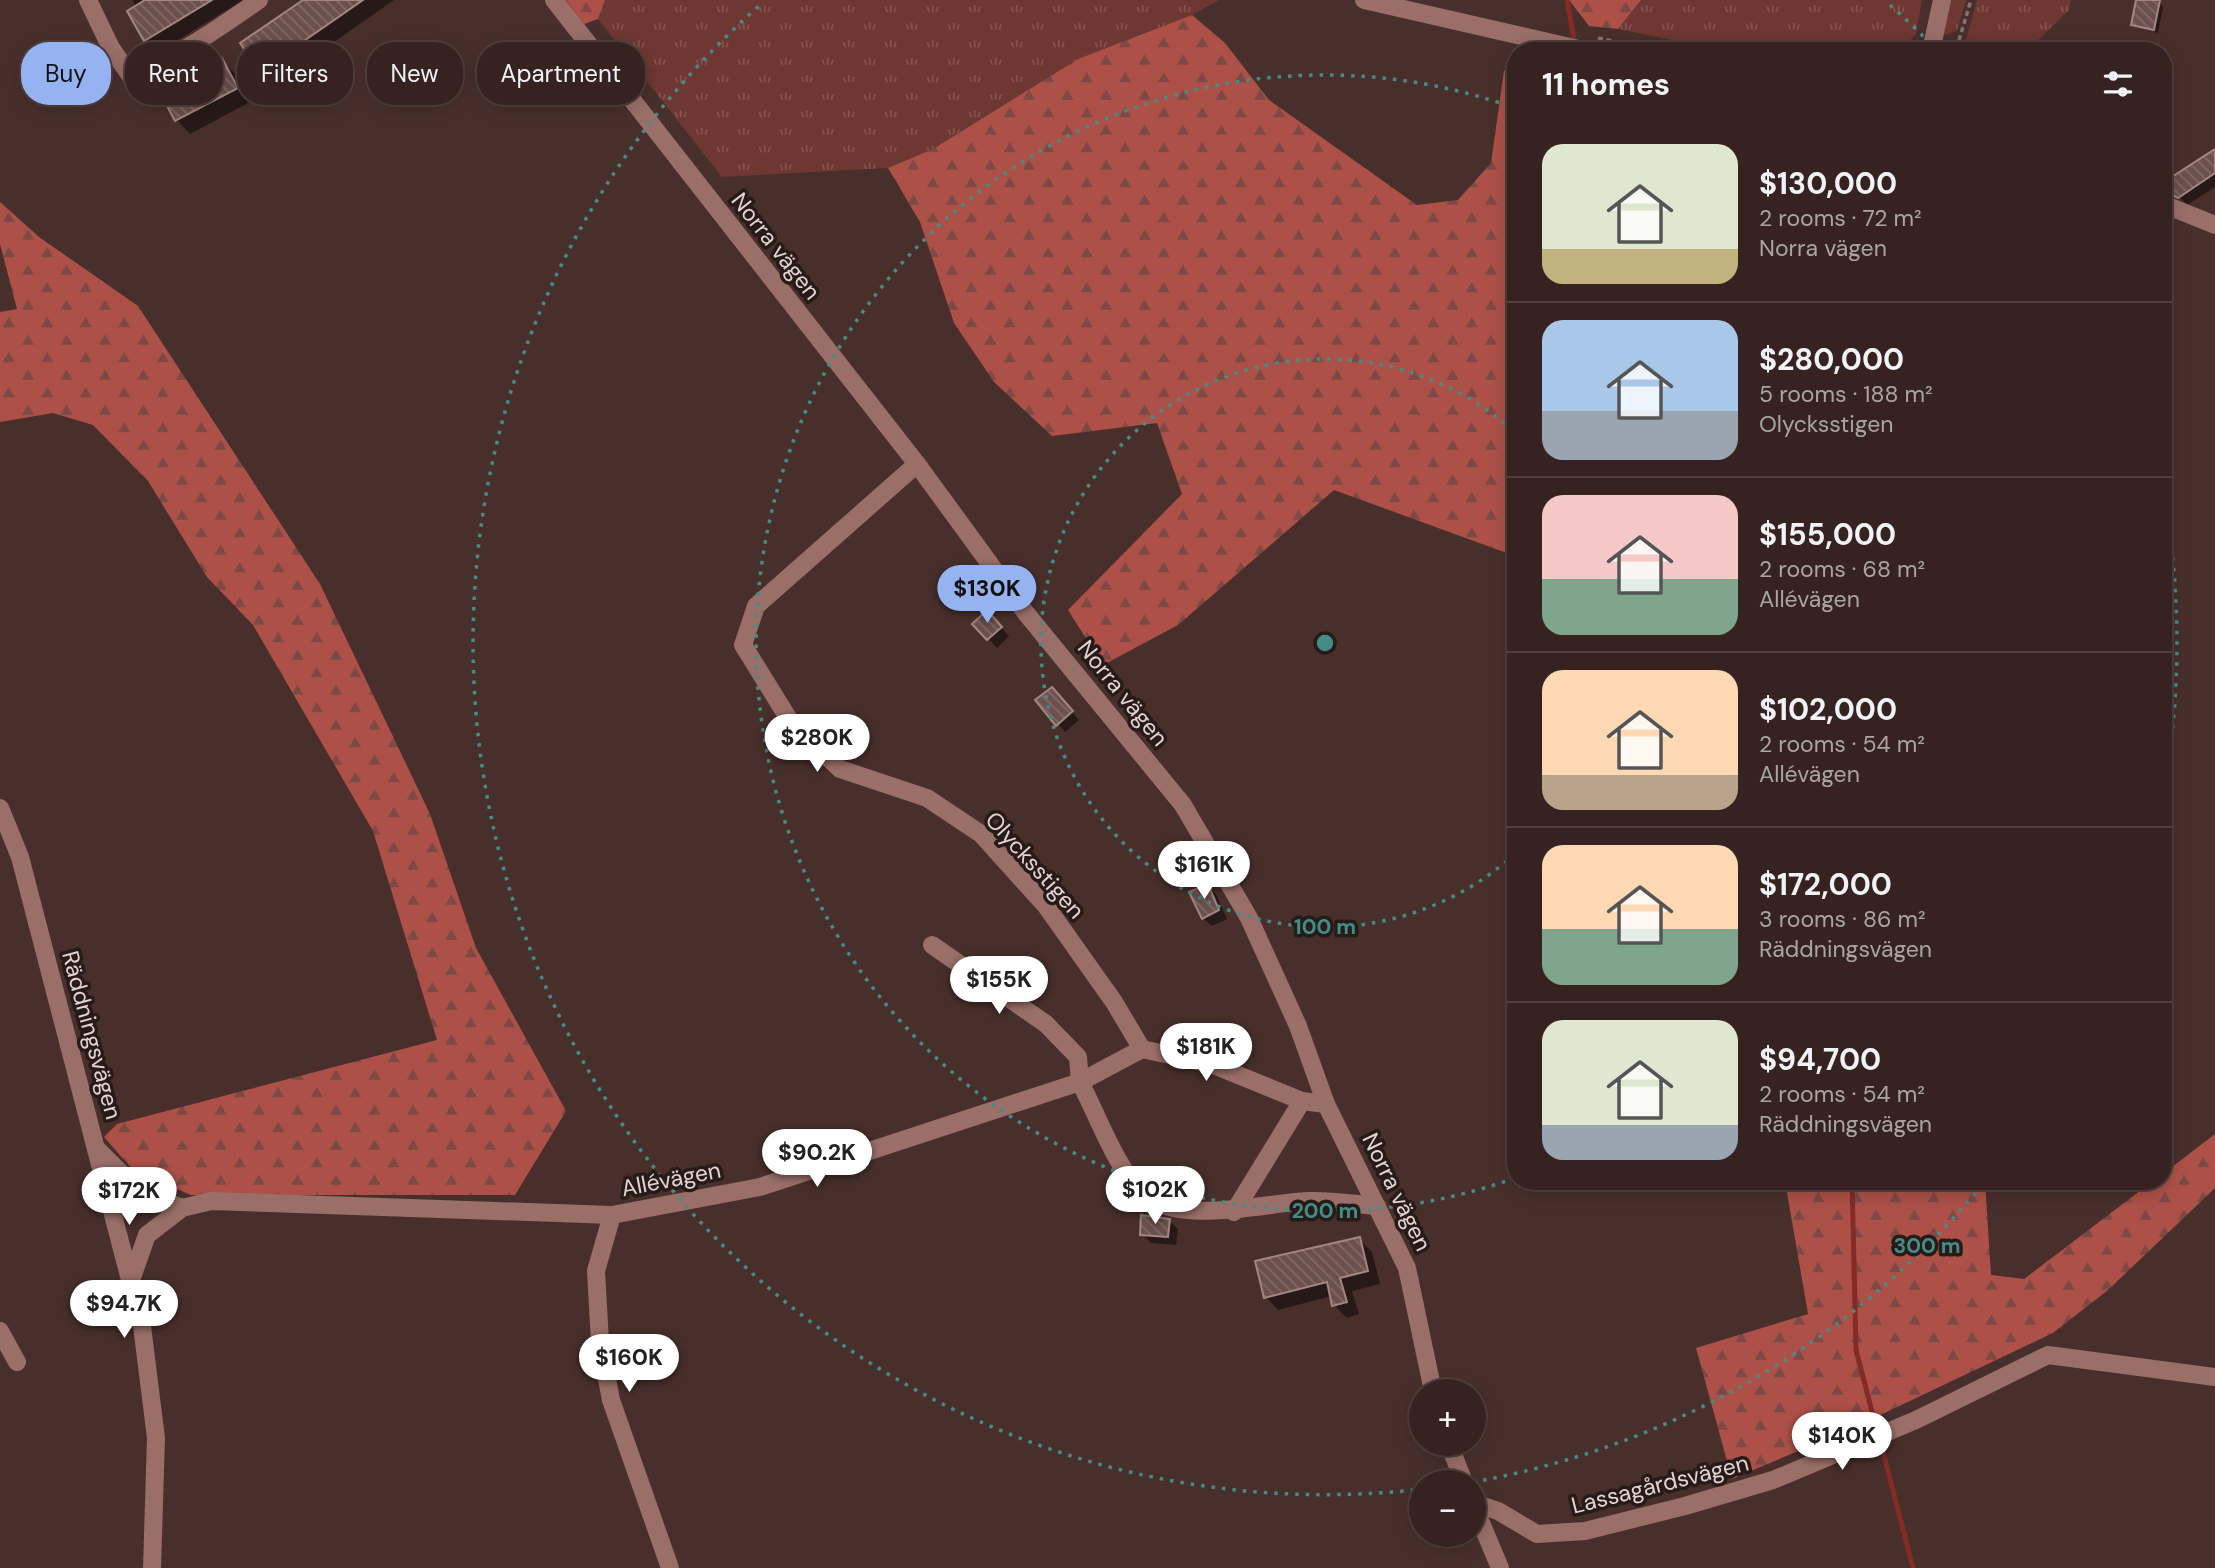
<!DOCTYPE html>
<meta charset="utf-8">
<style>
body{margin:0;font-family:"DM Sans",sans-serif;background:#3d2b2a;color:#f1f3f6;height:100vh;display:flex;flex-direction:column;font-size:26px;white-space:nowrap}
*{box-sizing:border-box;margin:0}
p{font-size:23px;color:#aaa4a5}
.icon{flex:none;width:38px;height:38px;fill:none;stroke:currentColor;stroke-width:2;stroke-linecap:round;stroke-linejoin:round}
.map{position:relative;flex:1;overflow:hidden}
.details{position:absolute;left:1507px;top:42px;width:665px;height:1148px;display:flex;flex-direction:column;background:#362321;border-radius:28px;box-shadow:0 4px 18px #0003,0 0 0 2px #50403f}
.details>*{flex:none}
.hud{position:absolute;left:21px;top:42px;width:665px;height:63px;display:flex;gap:14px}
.buttons{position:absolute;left:1409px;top:1379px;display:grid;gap:14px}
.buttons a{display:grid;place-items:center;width:77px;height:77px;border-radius:50%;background:#362321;box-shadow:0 4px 18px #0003,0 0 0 2px #50403f;font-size:35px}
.price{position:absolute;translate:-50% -60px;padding:0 16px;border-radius:24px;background:#fff;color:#222;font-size:23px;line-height:46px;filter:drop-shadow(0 2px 4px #0008)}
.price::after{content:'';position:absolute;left:50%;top:42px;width:21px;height:16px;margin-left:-10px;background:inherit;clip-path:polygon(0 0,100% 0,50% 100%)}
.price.on{background:#95b2f1;color:#111}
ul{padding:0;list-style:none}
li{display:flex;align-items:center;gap:21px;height:175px;padding:0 35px}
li+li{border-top:2px solid #50403f}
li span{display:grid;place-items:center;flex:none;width:196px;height:140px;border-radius:21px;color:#555}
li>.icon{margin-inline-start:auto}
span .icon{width:84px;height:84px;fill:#fffc;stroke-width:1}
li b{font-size:30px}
h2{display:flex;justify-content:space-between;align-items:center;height:84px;padding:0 35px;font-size:30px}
.pill{padding:0 24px;border-radius:28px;background:#362321;box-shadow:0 4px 18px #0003,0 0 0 2px #50403f;font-size:24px;line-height:63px}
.pill.on{background:#95b2f1;color:#111}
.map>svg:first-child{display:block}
.grass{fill:url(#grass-tufts)}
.forest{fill:url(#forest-firs)}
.shadow{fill:#0007}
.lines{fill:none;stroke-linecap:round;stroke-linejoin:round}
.stream{stroke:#842b26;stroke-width:5}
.building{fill:url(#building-back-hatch);stroke:#a38581;stroke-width:2}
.path{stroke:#897371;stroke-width:3.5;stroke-dasharray:5 3.5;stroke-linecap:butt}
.minor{stroke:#9a6f69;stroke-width:18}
.ring{fill:none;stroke:#448d87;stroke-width:3.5;stroke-dasharray:3.5 7}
.labels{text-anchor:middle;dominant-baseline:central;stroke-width:7;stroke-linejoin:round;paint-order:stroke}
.street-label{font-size:23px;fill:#e4d3d1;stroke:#271b19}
.centre{fill:#448d87;stroke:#271b19;stroke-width:3.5}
.ring-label{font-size:21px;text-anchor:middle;font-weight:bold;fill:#448d87;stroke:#271b19;stroke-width:7;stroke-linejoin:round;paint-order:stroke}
</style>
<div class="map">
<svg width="2215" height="1568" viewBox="0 0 2215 1568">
<defs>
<pattern id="grass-tufts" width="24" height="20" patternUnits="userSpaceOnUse" patternTransform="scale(1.75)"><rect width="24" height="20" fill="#6f3731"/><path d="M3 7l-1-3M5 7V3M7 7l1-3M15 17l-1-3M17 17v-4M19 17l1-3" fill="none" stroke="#83534e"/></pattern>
<pattern id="forest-firs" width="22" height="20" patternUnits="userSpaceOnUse" patternTransform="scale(1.75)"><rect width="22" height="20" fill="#ad5148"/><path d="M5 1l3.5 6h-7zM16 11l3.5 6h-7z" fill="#7e4944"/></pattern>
<pattern id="building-back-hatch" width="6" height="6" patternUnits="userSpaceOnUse" patternTransform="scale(1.75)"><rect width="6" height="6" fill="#6c504d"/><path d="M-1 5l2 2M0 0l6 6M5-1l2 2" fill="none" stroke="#816866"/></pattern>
</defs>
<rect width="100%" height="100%" fill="#482f2c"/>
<!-- grass -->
<g class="grass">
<polygon points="605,0 1219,0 1192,15 1078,59 933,149 888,168 722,177 598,19"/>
<polygon points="1641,0 1922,0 1916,34 1900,51 1726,51 1618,29"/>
<polygon points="1950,0 1966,0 1957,31 1943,35"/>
<polygon points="1977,0 2071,0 2069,10 2027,51 1941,51 1959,47 1967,37"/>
</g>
<!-- forest -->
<g class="forest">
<polygon points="566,0 605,0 598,19 584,24"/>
<polygon points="1569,0 1641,0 1618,29 1589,26"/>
<polygon points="1192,15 1225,43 1269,100 1417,205 1458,200 1491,163 1504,71 1515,59 1515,556 1334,490 1178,625 1103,665 1068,610 1182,494 1157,423 1052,436 994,382 954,323 920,222 888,168 933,149 1078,59"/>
<polygon points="0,202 39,237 138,306 320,584 430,814 476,948 566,1111 515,1195 191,1195 134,1171 104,1137 117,1124 437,1040 373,831 253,625 207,577 148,481 93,425 53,413 0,422 0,312 17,309 0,244"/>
<polygon points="2215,1134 2215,1188 2108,1290 2053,1333 1855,1427 1732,1479 1696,1348 1808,1314 1785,1181 1985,1181 1991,1275 2024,1279 2153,1181 2163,1181 2163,1174"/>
</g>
<!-- shadow -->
<g class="shadow">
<polygon points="133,0 243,0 158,52 146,40"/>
<polygon points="306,0 394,0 274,84 261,71"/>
<polygon points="2138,0 2159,3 2163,7 2158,33 2133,25"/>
<polygon points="222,60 235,74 250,102 190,134 177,120 162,92"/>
<polygon points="2215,151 2215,187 2187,205 2179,196"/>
<polygon points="995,621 1009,636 997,648 975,624"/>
<polygon points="1059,696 1079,720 1065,732 1038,700"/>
<polygon points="1207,886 1216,894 1227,919 1212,926 1203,918"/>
<polygon points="1169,1220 1178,1229 1176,1245 1151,1243 1142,1234"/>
<polygon points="1359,1239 1372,1252 1380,1284 1352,1291 1359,1314 1347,1318 1334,1305 1332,1296 1278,1310 1266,1297"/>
</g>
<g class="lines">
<!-- stream -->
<g class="stream">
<polyline points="1567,0 1575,45"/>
<polyline points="1852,1181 1856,1350 1877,1431"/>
<polyline points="1880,1440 1913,1568"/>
</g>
</g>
<!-- building -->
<g class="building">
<polygon points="145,0 212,0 144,41 127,11"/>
<polygon points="303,0 363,0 259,72 240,43"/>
<polygon points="2136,0 2160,0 2154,30 2131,25"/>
<polygon points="222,58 238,88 175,121 159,91"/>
<polygon points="2215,149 2215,173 2178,198 2174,196 2164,182"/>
<polygon points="987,610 1002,627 987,640 972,624"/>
<polygon points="1052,687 1073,711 1056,726 1035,700"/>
<polygon points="1208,884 1219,910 1202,919 1189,892"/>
<polygon points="1141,1215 1170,1219 1168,1237 1140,1235"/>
<polygon points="1360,1237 1368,1271 1340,1278 1347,1302 1332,1306 1327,1282 1264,1298 1255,1261"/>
</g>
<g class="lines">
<!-- path -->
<g class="path">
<polyline points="1598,38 1661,51"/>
<polyline points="1952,45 1959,40 1971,0"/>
<polyline points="1906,51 1914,44"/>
</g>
<!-- minor -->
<g class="minor">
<path d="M88 0 111 48 130 75C177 57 218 29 259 0"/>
<polyline points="554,0 917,464 1025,612 1183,805 1249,918 1298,1026 1326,1104 1407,1268 1433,1391"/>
<polyline points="1364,0 1587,51"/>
<polyline points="1931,51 1942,0"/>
<polyline points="2163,204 2215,225"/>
<polyline points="917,464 756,606 743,645 790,721 840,769 927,798 981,834 1046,906 1114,1002 1142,1049"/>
<polyline points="0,808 20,857 142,1326 156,1438 152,1568"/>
<polyline points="932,945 1046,1024 1078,1057 1080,1082"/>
<polyline points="1080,1082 1142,1049 1211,1064 1302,1101 1326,1104"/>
<polyline points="97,1149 138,1190 182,1208"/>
<polyline points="1234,1212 1302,1101"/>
<polyline points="612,1215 596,1271 600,1342 611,1400 670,1568"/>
<path d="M130 1283 147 1235 182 1208 211 1201 612 1215 760 1187 1080 1082C1098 1116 1116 1169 1144 1194 1178 1226 1265 1203 1307 1201 1330 1200 1354 1204 1377 1206"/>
<polyline points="0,1331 17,1362"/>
<polyline points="1449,1444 1464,1482"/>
<polyline points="1474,1503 1498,1511 1537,1534 1585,1531 1685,1506 1773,1480 1916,1420 2048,1355 2215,1377"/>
<polyline points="1474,1506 1500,1568"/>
</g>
</g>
<!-- distance rings -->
<g class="ring">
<path d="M1515 854A284 284 0 1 1 1515 432"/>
<path d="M1515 1178A568 568 0 1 1 1515 108"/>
<path d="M1982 1185A852 852 0 0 1 1473 1482M1414 1490A852 852 0 0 1 760 5M1890 5A852 852 0 0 1 1933 46M2164 495A852 852 0 0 1 2164 791"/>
</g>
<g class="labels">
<!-- street labels -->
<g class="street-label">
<text transform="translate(776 246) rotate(52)">Norra vägen</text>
<text transform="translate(1123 693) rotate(51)">Norra vägen</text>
<text transform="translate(1035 865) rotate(48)">Olycksstigen</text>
<text transform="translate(92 1035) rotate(75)">Räddningsvägen</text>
<text transform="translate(671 1179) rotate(-11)">Allévägen</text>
<text transform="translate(1397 1192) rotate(64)">Norra vägen</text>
<text transform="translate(1660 1484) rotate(-14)">Lassagårdsvägen</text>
</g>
</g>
<circle cx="1325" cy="643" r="10" class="centre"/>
<g class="ring-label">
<text x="1325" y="934">100 m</text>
<text x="1325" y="1218">200 m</text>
<text x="1927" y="1253">300 m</text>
</g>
</svg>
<div class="buttons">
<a>+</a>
<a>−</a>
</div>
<b class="price on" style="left:987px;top:625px">$130K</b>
<b class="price" style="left:817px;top:774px">$280K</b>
<b class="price" style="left:1204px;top:901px">$161K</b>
<b class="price" style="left:999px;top:1016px">$155K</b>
<b class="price" style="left:1206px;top:1083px">$181K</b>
<b class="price" style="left:817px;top:1189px">$90.2K</b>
<b class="price" style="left:1155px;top:1226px">$102K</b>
<b class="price" style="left:129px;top:1227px">$172K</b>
<b class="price" style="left:124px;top:1340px">$94.7K</b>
<b class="price" style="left:629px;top:1394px">$160K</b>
<b class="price" style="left:1842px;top:1472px">$140K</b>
<div class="hud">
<a class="pill on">Buy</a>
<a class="pill">Rent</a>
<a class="pill">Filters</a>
<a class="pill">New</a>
<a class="pill">Apartment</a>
</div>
<section class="details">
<h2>11 homes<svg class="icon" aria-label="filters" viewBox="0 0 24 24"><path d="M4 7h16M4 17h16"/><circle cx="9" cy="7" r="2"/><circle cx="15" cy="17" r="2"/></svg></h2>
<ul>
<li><span style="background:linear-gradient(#dfe7d0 75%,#c2b280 0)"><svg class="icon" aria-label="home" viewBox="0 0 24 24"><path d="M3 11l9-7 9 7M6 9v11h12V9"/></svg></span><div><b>$130,000</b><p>2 rooms · 72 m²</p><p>Norra vägen</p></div></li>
<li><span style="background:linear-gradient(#a9c7e8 65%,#9aa5b1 0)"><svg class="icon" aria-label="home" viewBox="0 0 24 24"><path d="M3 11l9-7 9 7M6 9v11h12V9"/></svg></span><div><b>$280,000</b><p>5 rooms · 188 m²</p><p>Olycksstigen</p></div></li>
<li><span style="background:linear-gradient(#f6c9c9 60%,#7fa58c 0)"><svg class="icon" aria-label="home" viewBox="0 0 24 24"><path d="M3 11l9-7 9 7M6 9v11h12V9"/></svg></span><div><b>$155,000</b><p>2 rooms · 68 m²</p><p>Allévägen</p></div></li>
<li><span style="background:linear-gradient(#ffd9b3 75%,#b9a48a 0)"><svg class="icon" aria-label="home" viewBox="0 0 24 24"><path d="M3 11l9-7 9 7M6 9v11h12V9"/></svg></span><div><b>$102,000</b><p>2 rooms · 54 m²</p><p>Allévägen</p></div></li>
<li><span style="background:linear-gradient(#ffd9b3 60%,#7fa58c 0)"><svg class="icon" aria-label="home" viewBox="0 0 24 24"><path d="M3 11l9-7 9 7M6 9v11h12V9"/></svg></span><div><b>$172,000</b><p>3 rooms · 86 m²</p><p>Räddningsvägen</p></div></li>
<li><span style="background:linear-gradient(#dfe7d0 75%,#9aa5b1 0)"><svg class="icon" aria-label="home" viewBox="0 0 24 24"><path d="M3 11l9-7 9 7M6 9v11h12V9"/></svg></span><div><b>$94,700</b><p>2 rooms · 54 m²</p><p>Räddningsvägen</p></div></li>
</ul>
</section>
</div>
